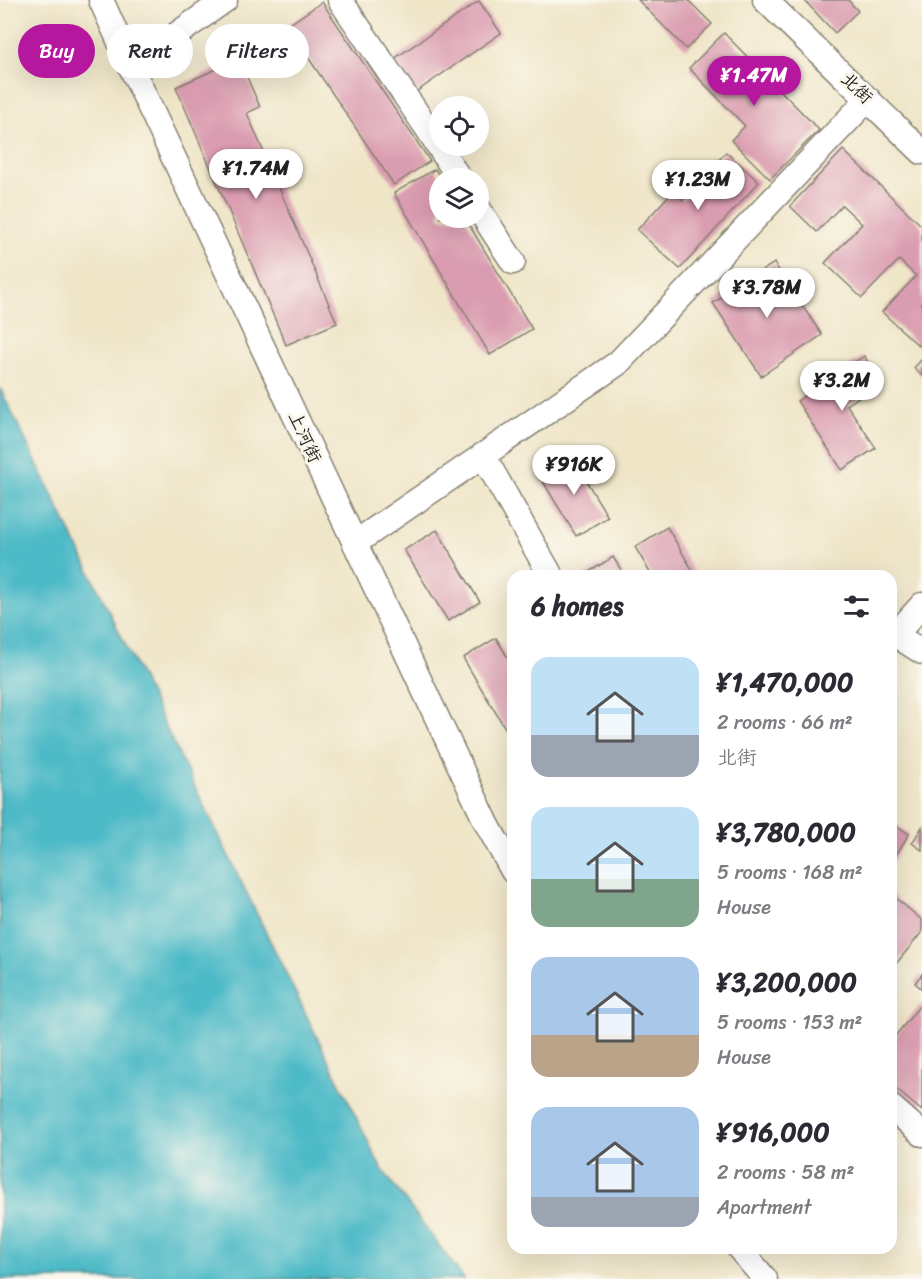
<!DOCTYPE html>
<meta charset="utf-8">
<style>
body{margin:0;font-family:Sriracha,"LXGW WenKai TC",sans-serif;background:#f7f7f7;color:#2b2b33;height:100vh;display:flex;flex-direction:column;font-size:22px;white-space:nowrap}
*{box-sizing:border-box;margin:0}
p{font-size:20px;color:#7c7c81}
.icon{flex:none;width:33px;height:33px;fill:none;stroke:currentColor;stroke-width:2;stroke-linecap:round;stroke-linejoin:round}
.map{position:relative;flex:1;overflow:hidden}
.drawer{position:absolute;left:507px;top:570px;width:390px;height:684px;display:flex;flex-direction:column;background:#fff;border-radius:18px;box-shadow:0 6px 24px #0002}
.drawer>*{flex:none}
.hud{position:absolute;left:18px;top:24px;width:399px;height:54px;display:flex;gap:12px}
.fabs{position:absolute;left:429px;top:96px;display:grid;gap:12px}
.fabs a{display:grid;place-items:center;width:60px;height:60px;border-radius:50%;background:#fff;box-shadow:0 6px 24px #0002;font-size:30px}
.price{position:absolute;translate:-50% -51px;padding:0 14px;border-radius:21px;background:#fff;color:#222;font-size:20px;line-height:39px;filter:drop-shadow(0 2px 3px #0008)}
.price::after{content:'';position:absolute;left:50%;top:36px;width:18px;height:14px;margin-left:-9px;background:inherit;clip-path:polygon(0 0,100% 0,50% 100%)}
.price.selected{background:#b5179e;color:#fff}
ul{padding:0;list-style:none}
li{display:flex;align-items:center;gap:18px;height:150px;padding:0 24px}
li span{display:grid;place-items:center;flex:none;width:168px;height:120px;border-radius:18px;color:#555}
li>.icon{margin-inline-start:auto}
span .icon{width:72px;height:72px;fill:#fffc;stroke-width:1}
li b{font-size:26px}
h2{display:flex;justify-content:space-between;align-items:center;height:72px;padding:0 24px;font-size:26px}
.pill{padding:0 21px;border-radius:27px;background:#fff;box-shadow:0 6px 24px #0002;font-size:21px;line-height:54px}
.pill.selected{background:#b5179e;color:#fff}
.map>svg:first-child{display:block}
.water{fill:#4dbac7;stroke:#346b72;stroke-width:1.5}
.building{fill:#da9cb0}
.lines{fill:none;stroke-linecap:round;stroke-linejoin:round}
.minor-casing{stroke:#868072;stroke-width:27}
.minor{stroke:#fff;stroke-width:24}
.labels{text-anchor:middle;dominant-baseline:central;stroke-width:6;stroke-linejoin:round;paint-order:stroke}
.street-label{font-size:18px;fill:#1c1c1c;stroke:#fbf7ec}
</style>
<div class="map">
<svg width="922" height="1279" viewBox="0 0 922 1279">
<rect width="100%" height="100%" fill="#fbf7ec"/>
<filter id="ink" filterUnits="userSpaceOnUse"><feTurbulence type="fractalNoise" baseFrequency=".0167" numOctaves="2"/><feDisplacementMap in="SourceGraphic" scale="12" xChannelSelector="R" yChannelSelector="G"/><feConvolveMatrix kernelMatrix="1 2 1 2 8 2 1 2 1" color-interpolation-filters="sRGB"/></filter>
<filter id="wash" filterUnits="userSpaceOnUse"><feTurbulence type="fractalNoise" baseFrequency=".008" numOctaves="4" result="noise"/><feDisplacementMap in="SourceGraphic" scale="24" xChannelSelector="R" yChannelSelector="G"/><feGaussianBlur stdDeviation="1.35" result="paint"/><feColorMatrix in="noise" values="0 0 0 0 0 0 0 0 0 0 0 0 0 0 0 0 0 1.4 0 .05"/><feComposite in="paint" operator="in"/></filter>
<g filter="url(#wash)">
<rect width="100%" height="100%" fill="#efe5c7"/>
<!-- water -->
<polygon class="water" points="0,388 381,1168 464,1279 0,1279"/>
<g id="blocks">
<!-- building -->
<g class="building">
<polygon points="638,0 688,0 712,24 686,49"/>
<polygon points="804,0 848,0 858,11 835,33"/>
<polygon points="479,1 501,33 416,92 394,59"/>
<polygon points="322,2 430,161 394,185 287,26"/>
<polygon points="724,33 819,130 770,179 731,140 745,126 689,68"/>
<polygon points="239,59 260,107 247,113 337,323 286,345 176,87"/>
<polygon points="843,150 922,226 922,343 919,346 882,312 916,276 899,260 862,298 825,263 862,224 842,205 817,232 790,206"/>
<polygon points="726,152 759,182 680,269 637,230 673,191 683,200"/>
<polygon points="435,169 441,178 440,178 440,218 465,218 532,329 490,355 394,193"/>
<polygon points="774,263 822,335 761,376 713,303"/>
<polygon points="864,356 881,382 847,405 876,448 842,470 797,401"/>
<polygon points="922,359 922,376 914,368"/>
<polygon points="571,456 608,517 576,536 539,475"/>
<polygon points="667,527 696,576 652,576 635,547"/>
<polygon points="437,530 480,602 448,621 404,550"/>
<polygon points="613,557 625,576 582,576"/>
<polygon points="496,638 513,666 513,723 505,728 463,658"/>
<polygon points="891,822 909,834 891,863"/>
<polygon points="922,827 922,850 912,843"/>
<polygon points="891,894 922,920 922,932 891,970"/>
<polygon points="922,974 922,989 915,983"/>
<polygon points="922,1003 922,1111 891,1085 891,1041"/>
</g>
</g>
</g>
<g filter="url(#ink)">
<use href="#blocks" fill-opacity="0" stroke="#868072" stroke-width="1.5"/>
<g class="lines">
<defs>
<g id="minor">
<polyline points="101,0 131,67 487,824 513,871"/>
<polyline points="340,0 427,128 459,178"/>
<polyline points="765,0 922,152"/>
<polyline points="131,67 225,0"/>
<polyline points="478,208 513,262"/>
<polyline points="483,455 551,576"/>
<polyline points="355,543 618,363 868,99"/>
<polyline points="891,632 922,652"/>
<polyline points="895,635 922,605"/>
<polyline points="891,1107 922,1134"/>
<polyline points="739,1248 765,1279"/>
</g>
</defs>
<!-- minor casing -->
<use href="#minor" class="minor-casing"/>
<!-- minor -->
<use href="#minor" class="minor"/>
</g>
</g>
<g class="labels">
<!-- street labels -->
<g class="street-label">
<text transform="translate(857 88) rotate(44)">北街</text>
<text transform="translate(305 437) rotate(65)">上河街</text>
</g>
</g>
</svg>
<div class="fabs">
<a><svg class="icon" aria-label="locate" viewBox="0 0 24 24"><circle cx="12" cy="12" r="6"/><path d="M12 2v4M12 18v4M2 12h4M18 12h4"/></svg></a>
<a><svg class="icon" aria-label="layers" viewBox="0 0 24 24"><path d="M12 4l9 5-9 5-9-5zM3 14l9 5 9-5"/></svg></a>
</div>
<b class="price selected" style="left:754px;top:107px">¥1.47M</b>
<b class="price" style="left:256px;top:200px">¥1.74M</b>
<b class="price" style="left:698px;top:211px">¥1.23M</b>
<b class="price" style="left:767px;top:319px">¥3.78M</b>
<b class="price" style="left:842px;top:412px">¥3.2M</b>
<b class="price" style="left:574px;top:496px">¥916K</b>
<div class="hud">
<a class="pill selected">Buy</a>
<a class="pill">Rent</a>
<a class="pill">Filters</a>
</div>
<section class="drawer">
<h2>6 homes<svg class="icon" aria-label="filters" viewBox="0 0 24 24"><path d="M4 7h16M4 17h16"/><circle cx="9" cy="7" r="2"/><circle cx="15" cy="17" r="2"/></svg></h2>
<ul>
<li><span style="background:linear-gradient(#bfe0f5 65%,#9aa5b1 0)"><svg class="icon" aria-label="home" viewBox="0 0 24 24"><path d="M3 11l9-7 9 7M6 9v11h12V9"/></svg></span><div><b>¥1,470,000</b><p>2 rooms · 66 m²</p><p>北街</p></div></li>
<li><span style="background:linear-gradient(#bfe0f5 60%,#7fa58c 0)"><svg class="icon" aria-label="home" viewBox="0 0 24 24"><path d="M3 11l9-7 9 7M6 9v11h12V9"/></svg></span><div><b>¥3,780,000</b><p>5 rooms · 168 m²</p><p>House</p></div></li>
<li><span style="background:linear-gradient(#a9c7e8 65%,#b9a48a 0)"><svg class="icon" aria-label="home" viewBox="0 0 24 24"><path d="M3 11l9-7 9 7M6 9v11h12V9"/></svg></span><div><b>¥3,200,000</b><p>5 rooms · 153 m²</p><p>House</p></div></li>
<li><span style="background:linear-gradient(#a9c7e8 75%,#9aa5b1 0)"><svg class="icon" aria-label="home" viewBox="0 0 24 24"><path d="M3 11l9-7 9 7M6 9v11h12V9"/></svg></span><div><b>¥916,000</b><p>2 rooms · 58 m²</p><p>Apartment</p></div></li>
</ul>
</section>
</div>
